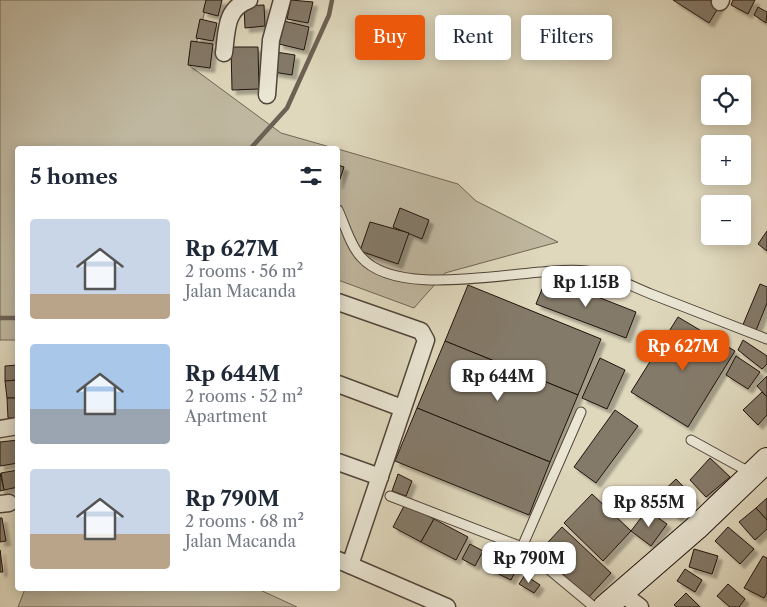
<!DOCTYPE html>
<html lang="en">
<head>
<meta charset="utf-8">
<style>
  body { margin:0; font-family:"Libre Caslon Text",serif; background:#f6f6f7; color:#1f2937; height:100vh; display:flex; flex-direction:column; font-size:19px; white-space:nowrap }
  * { box-sizing:border-box; margin:0 }
  p { font-size:16px; color:#747a83 }
  .icon { flex:none; width:28px; height:28px; fill:none; stroke:currentColor; stroke-width:2; stroke-linecap:round; stroke-linejoin:round }
  .map { position:relative; flex:1; overflow:hidden }
  .sheet { position:absolute; left:15px; top:146px; width:325px; height:445px; display:flex; flex-direction:column; background:#fff; border-radius:5px; box-shadow:0 2px 12px #0003 }
  .sheet>* { flex:none }
  .banner { position:absolute; left:355px; top:15px; width:336px; height:45px; display:flex; gap:10px }
  .tools { position:absolute; left:701px; top:75px; display:grid; gap:10px }
  .tools a { display:grid; place-items:center; width:50px; height:50px; border-radius:5px; background:#fff; box-shadow:0 2px 12px #0003; font-size:25px }
  .price { position:absolute; translate:-50% -42px; padding:0 11px; border-radius:10px; background:#fff; color:#222; font-size:16px; line-height:32px; filter:drop-shadow(0 1px 2px #0008) }
  .price::after { content:''; position:absolute; left:50%; top:30px; width:15px; height:11px; margin-left:-8px; background:inherit; clip-path:polygon(0 0,100% 0,50% 100%) }
  .price.on { background:#ea580c; color:#fff }
  ul { padding:0; list-style:none }
  li { display:flex; align-items:center; gap:15px; height:125px; padding:0 15px }
  li span { display:grid; place-items:center; flex:none; width:140px; height:100px; border-radius:5px; color:#555 }
  li>.icon { margin-inline-start:auto }
  span .icon { width:60px; height:60px; fill:#fffc; stroke-width:1 }
  li b { font-size:21px }
  h2 { display:flex; justify-content:space-between; align-items:center; height:60px; padding:0 15px; font-size:21px }
  .chip { padding:0 18px; border-radius:5px; background:#fff; box-shadow:0 2px 12px #0003; font-size:18px; line-height:45px }
  .chip.on { background:#ea580c; color:#fff }
  .map>svg:first-child { display:block }
</style>
</head>
<body>
<div class="map">
<svg width="767" height="607" viewBox="0 0 767 607">
  <defs>
    <filter id="shadow"><feDropShadow dx="4.5" dy="4.5" stdDeviation="1" flood-color="#0004"/></filter>
  </defs>
  <rect width="100%" height="100%" fill="#dfd8bd"/>
  <filter id="stains"><feTurbulence type="fractalNoise" baseFrequency=".004" numOctaves="4"/><feColorMatrix values="0 0 0 0 .2 0 0 0 0 .09 0 0 0 0 .02 0 0 0 .5 -.17"/></filter>
  <radialGradient id="worn" r=".72"><stop offset=".6" stop-color="#630" stop-opacity="0"/><stop offset="1" stop-color="#630" stop-opacity=".3"/></radialGradient>
  <!-- green -->
  <g fill="#bfb79f" stroke="#706656">
    <path d="M0 0H208L190 66 281 133 337 149H18L17 340H0Z"/>
    <path d="M338 149 458 184 476 201 558 242 445 273 414 308 338 280Z"/>
    <path d="M25 589H258L297 607H18Z"/>
  </g>
  <g fill="none" stroke-linecap="round" stroke-linejoin="round">
    <!-- stream -->
    <g stroke="#6d6154" stroke-width="4.5">
      <path d="M250 149 287 108 329 15 332 0"/>
      <path d="M0 318H18"/>
    </g>
  </g>
  <!-- building -->
  <g fill="#847a69" stroke="#22140e" filter="url(#shadow)">
    <path d="M206 0H222L218 16 203 12Z"/>
    <path d="M291 0 313 2 308 23 287 19Z"/>
    <path d="M673 0H713L720 5 709 23Z"/>
    <path d="M733 0H755L748 14 731 5Z"/>
    <path d="M264 5 265 26 245 28 244 6Z"/>
    <path d="M758 7 767 12 766 23 754 15Z"/>
    <path d="M200 19 217 23 213 41 196 38Z"/>
    <path d="M284 21 309 27 304 50 279 44Z"/>
    <path d="M191 41 213 44 210 68 188 65Z"/>
    <path d="M231 47H258L259 89 232 90Z"/>
    <path d="M276 52 295 55 292 75 273 72Z"/>
    <path d="M338 165 344 167 338 185Z"/>
    <path d="M400 208 429 220 422 239 393 227Z"/>
    <path d="M370 222 409 233 398 264 360 251Z"/>
    <path d="M767 231V251L758 244Z"/>
    <path d="M547 277 636 312 626 338 536 304Z"/>
    <path d="M760 284 767 287V303L755 333 742 327Z"/>
    <path d="M468 285 601 339 578 395 445 341Z"/>
    <path d="M678 317 735 351 688 427 631 392Z"/>
    <path d="M743 340 767 356V364L762 369 738 350Z"/>
    <path d="M445 341 578 395 550 462 417 408Z"/>
    <path d="M736 356 760 372 748 389 726 375Z"/>
    <path d="M600 358 625 370 607 409 582 398Z"/>
    <path d="M18 365V380L5 381V366Z"/>
    <path d="M767 376V397L757 386Z"/>
    <path d="M18 380V398H7L5 381Z"/>
    <path d="M762 392 767 397V415L758 425 743 410Z"/>
    <path d="M7 398H18V418H8Z"/>
    <path d="M417 408 550 462 529 515 395 461Z"/>
    <path d="M615 410 638 426 596 483 574 467Z"/>
    <path d="M18 440V463L0 466V442Z"/>
    <path d="M710 458 730 477 706 497 690 480Z"/>
    <path d="M18 470V487L4 490 1 473Z"/>
    <path d="M0 473 4 490 0 491Z"/>
    <path d="M398 474 412 481 406 496 392 491Z"/>
    <path d="M676 479 695 499 677 517 657 497Z"/>
    <path d="M592 494 631 531 603 561 564 523Z"/>
    <path d="M767 498V520L756 508Z"/>
    <path d="M405 504 434 519 421 542 393 527Z"/>
    <path d="M756 508 767 520V529L755 540 739 522Z"/>
    <path d="M647 510 667 524 651 546 631 531Z"/>
    <path d="M0 518H2L6 541 0 542Z"/>
    <path d="M434 519 468 537 456 560 421 542Z"/>
    <path d="M562 527 611 573 588 598 539 552Z"/>
    <path d="M728 527 754 549 740 564 715 541Z"/>
    <path d="M470 544 483 551 475 566 462 559Z"/>
    <path d="M694 549 718 556 712 574 689 567Z"/>
    <path d="M0 550 3 572H0Z"/>
    <path d="M492 552 519 564 511 580 484 567Z"/>
    <path d="M763 556 767 558V593L764 598 744 588Z"/>
    <path d="M685 569 702 580 695 592 677 581Z"/>
    <path d="M525 575 540 585 534 593 519 584Z"/>
    <path d="M728 584 745 599 739 607H730L717 596Z"/>
    <path d="M686 593 700 607H677L674 605Z"/>
  </g>
  <g fill="none" stroke-linecap="round" stroke-linejoin="round">
    <defs>
      <g id="lane">
        <path d="M338 210C345 225 350 245 361 257 401 303 530 265 586 271 607 273 631 286 651 294 689 309 728 324 767 339"/>
        <path d="M691 440 751 473"/>
        <path d="M390 496 522 547 594 607"/>
        <path d="M522 547 581 412"/>
      </g>
      <g id="street">
        <path d="M720 2 721 0"/>
        <path d="M224 53C227 30 225 9 249 0"/>
        <path d="M267 95 271 40 282 0"/>
        <path d="M338 302 421 331 426 340 350 565"/>
        <path d="M338 384 402 408"/>
        <path d="M0 429 18 426"/>
        <path d="M338 462 380 477"/>
        <path d="M0 504 9 503"/>
        <path d="M338 560 447 607"/>
        <path d="M620 592 640 607"/>
      </g>
      <path id="secondary" d="M605 607 696 528 767 460"/>
    </defs>
    <!-- lane casing -->
    <use href="#lane" stroke="#51453a" stroke-width="11"/>
    <!-- street casing -->
    <use href="#street" stroke="#51453a" stroke-width="19"/>
    <!-- secondary casing -->
    <use href="#secondary" stroke="#22140e" stroke-width="26"/>
    <!-- lane -->
    <use href="#lane" stroke="#eae6d4" stroke-width="9"/>
    <!-- street -->
    <use href="#street" stroke="#eae6d4" stroke-width="16"/>
    <!-- secondary -->
    <use href="#secondary" stroke="#eae6d4" stroke-width="24"/>
  </g>
  <rect width="100%" height="100%" filter="url(#stains)"/>
  <rect width="100%" height="100%" fill="url(#worn)"/>
</svg>
<div class="tools">
<a><svg class="icon" aria-label="locate" viewBox="0 0 24 24"><circle cx="12" cy="12" r="6"/><path d="M12 2v4M12 18v4M2 12h4M18 12h4"/></svg></a>
<a>+</a>
<a>−</a>
</div>
<b class="price" style="left:586px;top:308px">Rp 1.15B</b>
<b class="price on" style="left:683px;top:372px">Rp 627M</b>
<b class="price" style="left:498px;top:402px">Rp 644M</b>
<b class="price" style="left:649px;top:528px">Rp 855M</b>
<b class="price" style="left:529px;top:584px">Rp 790M</b>
<div class="banner">
<a class="chip on">Buy</a>
<a class="chip">Rent</a>
<a class="chip">Filters</a>
</div>
<section class="sheet">
<h2>5 homes<svg class="icon" aria-label="filters" viewBox="0 0 24 24"><path d="M4 7h16M4 17h16"/><circle cx="9" cy="7" r="2"/><circle cx="15" cy="17" r="2"/></svg></h2>
<ul>
<li><span style="background:linear-gradient(#c9d6e8 75%,#b9a48a 0)"><svg class="icon" aria-label="home" viewBox="0 0 24 24"><path d="M3 11l9-7 9 7M6 9v11h12V9"/></svg></span><div><b>Rp 627M</b><p>2 rooms · 56 m²</p><p>Jalan Macanda</p></div></li>
<li><span style="background:linear-gradient(#a9c7e8 65%,#9aa5b1 0)"><svg class="icon" aria-label="home" viewBox="0 0 24 24"><path d="M3 11l9-7 9 7M6 9v11h12V9"/></svg></span><div><b>Rp 644M</b><p>2 rooms · 52 m²</p><p>Apartment</p></div></li>
<li><span style="background:linear-gradient(#c9d6e8 65%,#b9a48a 0)"><svg class="icon" aria-label="home" viewBox="0 0 24 24"><path d="M3 11l9-7 9 7M6 9v11h12V9"/></svg></span><div><b>Rp 790M</b><p>2 rooms · 68 m²</p><p>Jalan Macanda</p></div></li>
</ul>
</section>
</div>
</body>
</html>
